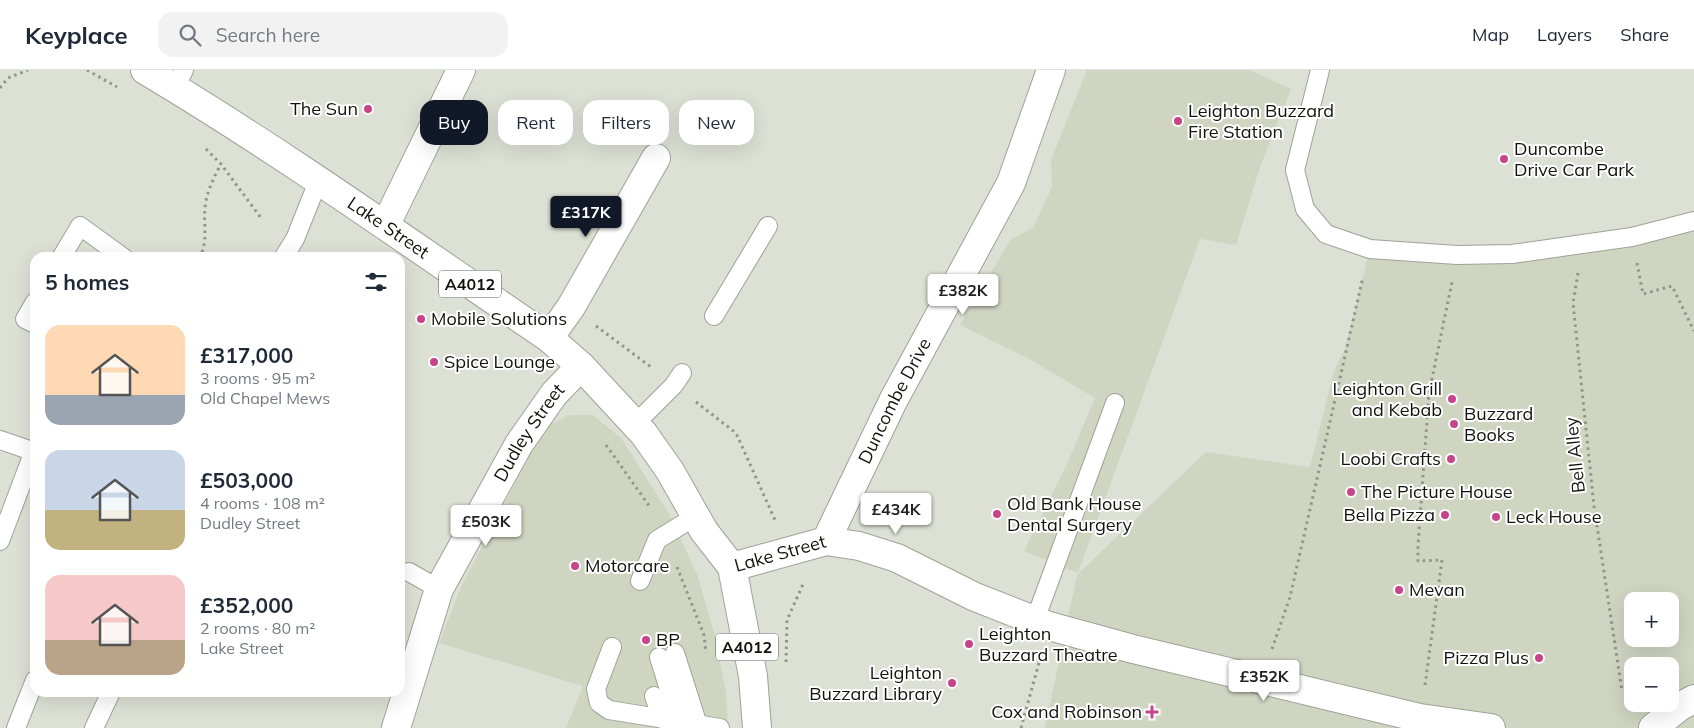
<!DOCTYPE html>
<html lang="en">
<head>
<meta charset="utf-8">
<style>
  body { margin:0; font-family:Mulish,sans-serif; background:#f2f2f3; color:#1f2937; height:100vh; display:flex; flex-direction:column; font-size:19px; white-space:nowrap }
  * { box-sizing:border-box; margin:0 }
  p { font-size:16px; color:#747a83 }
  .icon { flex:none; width:28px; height:28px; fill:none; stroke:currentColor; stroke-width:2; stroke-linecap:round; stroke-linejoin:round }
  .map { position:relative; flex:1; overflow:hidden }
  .side { position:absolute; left:30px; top:182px; width:375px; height:445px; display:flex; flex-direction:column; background:#fff; border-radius:15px; box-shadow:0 5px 20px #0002 }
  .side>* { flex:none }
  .top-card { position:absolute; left:420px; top:30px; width:475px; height:45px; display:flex; gap:10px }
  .buttons { position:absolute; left:1624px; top:522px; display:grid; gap:10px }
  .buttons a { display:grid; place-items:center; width:55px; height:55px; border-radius:10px; background:#fff; box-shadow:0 5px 20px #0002; font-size:25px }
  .price { position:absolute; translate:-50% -42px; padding:0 11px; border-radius:5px; background:#fff; color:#222; font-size:16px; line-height:32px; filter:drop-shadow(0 1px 2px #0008) }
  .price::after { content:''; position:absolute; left:50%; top:30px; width:15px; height:11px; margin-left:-8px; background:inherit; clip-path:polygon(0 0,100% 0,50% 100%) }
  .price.on { background:#111827; color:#fff }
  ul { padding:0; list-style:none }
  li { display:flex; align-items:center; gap:15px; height:125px; padding:0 15px }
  li span { display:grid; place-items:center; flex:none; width:140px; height:100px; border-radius:15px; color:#555 }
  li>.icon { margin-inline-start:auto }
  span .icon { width:60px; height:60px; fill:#fffc; stroke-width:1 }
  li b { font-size:21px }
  h2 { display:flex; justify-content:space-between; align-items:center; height:60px; padding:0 15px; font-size:21px }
  .chip { padding:0 18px; border-radius:15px; background:#fff; box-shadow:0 5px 20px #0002; font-size:18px; line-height:45px }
  .chip.on { background:#111827; color:#fff }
  header { display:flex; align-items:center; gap:30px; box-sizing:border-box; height:70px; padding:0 25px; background:#fff; border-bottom:1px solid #e0e1e3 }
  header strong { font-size:24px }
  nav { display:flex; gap:28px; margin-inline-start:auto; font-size:18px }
  .search { width:350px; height:45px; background:#f2f2f3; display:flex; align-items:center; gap:12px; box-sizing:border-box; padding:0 18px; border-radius:15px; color:#747a83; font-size:19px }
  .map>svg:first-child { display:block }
</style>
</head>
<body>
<header>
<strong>Keyplace</strong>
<div class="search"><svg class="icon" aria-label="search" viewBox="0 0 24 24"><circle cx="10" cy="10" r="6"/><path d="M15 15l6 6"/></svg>Search here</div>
<nav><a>Map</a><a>Layers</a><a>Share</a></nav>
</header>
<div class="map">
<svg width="1694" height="658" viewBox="0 0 1694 658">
  <rect width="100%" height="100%" fill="#dde0d4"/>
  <!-- built -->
  <g fill="#d0d5c2" fill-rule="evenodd">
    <path d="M1087 0H1250L1291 19 1260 97 1236 175 1200 169 1078 503 1024 481 1067 394 1095 328 1029 289 960 255 1011 169 1033 158 1052 117 1051 90Z"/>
    <path d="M1694 151V658H1045L1077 505 1206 382 1310 397 1334 301 1345 278 1370 179 1457 185ZM1632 531H1670V569H1632ZM1632 596H1670V634H1632Z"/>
    <path d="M569 345H593L621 368 668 442 697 504 715 566 726 622 728 658H566L583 616 439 573 460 519 544 358Z"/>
  </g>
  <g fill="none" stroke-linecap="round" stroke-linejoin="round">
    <defs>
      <g id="service">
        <path d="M1320 0 1295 100 1305 139 1326 164 1370 179 1457 185 1512 184 1632 167 1694 151"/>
        <path d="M175 18 184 0"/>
        <path d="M61 188 80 156 124 188"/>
        <path d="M283 188 295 169 319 109"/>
        <path d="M35 232 25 249 35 254"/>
        <path d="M714 246 768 156"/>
        <path d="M635 354 674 315 682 303"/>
        <path d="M0 370 35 382"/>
        <path d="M0 471 34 381"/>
        <path d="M409 502 439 519"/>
        <path d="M640 511 657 470 696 446"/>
        <path d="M1035 550 1115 333"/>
        <path d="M612 577 596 619 599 633 609 640 720 658"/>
        <path d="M675 583 698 655"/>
        <path d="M659 587 679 652"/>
        <path d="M654 626 662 649"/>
        <path d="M16 658 35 610"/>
        <path d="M94 658 111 622"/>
      </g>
      <g id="minor">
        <path d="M386 154 461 0"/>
        <path d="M549 268 571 237 656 88"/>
        <path id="s1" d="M826 471 893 331 1011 113 1051 0"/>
        <path id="s2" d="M396 658 439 519 519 374 554 324 581 296"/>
      </g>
      <g id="tertiary">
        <path id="s3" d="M732 497 826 471 859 476 897 488 975 527 1049 556 1133 579 1420 648 1491 658"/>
        <path d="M1653 658 1679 637 1694 629"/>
      </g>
      <g id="primary">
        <path id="s4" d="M145 0C284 83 415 177 549 268L581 296 644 364 670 401 704 461 732 497 753 606 757 658"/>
      </g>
    </defs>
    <!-- service casing -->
    <use href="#service" stroke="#9fa297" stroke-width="20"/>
    <!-- minor casing -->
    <use href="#minor" stroke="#9fa297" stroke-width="30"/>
    <!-- tertiary casing -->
    <use href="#tertiary" stroke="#9fa297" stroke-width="30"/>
    <!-- primary casing -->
    <use href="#primary" stroke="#9fa297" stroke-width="30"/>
    <!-- path -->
    <g stroke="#92948b" stroke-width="3" stroke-dasharray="2.5 4" stroke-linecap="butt">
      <path d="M87 0 117 17"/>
      <path d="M0 18 8 8 28 0"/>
      <path d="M206 79 221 94 261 148"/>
      <path d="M199 188C209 171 203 155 205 138 206 123 214 107 221 94"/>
      <path d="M1637 193 1643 224 1672 216 1694 261"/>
      <path d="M1578 203 1573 233 1594 436 1622 621"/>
      <path d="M596 256 651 297"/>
      <path d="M696 332 736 363 775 450"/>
      <path d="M606 375 650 437"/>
      <path d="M677 497 704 565 706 583"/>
      <path d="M1272 579 1290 527 1363 207"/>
      <path d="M786 592 787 550 804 512"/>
      <path d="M1425 615 1442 490 1418 491V475L1429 323 1452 212"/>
      <path d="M1021 658 1040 589"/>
    </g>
    <!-- service -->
    <use href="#service" stroke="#fff" stroke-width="18"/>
    <!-- minor -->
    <use href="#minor" stroke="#fff" stroke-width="28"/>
    <!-- tertiary -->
    <use href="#tertiary" stroke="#fff" stroke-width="28"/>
    <!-- primary -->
    <use href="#primary" stroke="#fff" stroke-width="28"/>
  </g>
  <!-- markers -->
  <g fill="#c84489" stroke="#fff" stroke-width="2">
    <circle cx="368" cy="39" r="5"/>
    <circle cx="1178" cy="51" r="5"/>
    <circle cx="1504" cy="89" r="5"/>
    <circle cx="421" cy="249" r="5"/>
    <circle cx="434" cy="292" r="5"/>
    <circle cx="1452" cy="329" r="5"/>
    <circle cx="1454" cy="354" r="5"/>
    <circle cx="1451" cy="389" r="5"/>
    <circle cx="1351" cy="422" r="5"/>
    <circle cx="997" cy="444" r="5"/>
    <circle cx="1445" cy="445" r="5"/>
    <circle cx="1496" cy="447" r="5"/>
    <circle cx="575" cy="496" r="5"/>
    <circle cx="1399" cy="520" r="5"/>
    <circle cx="646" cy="570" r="5"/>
    <circle cx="969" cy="574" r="5"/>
    <circle cx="1539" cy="588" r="5"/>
    <circle cx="952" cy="613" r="5"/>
    <path d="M1149.5 634.5h5v5h5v5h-5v5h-5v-5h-5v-5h5z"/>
  </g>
  <g text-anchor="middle" stroke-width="4" stroke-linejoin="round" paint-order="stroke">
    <!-- shield labels -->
    <g fill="#fff" stroke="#585956" stroke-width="1">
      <rect x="439" y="200.5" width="62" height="27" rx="4"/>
      <rect x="716" y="563.5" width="62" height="27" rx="4"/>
    </g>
    <g font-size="16" font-weight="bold" fill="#11120e">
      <text x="470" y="220">A4012</text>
      <text x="747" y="583">A4012</text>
    </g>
    <!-- poi labels -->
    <g font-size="18" fill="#11120e" stroke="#fff" text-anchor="start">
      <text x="358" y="45" text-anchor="end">The Sun</text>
      <text x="1188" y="47">Leighton Buzzard<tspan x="1188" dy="21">Fire Station</tspan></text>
      <text x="1514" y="85">Duncombe<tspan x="1514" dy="21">Drive Car Park</tspan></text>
      <text x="431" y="255">Mobile Solutions</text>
      <text x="444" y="298">Spice Lounge</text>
      <text x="1442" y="325" text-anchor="end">Leighton Grill<tspan x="1442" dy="21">and Kebab</tspan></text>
      <text x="1464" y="350">Buzzard<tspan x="1464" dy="21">Books</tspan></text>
      <text x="1441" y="395" text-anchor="end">Loobi Crafts</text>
      <text x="1361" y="428">The Picture House</text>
      <text x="1007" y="440">Old Bank House<tspan x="1007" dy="21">Dental Surgery</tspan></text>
      <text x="1435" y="451" text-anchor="end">Bella Pizza</text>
      <text x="1506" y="453">Leck House</text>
      <text x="585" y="502">Motorcare</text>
      <text x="1409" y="526">Mevan</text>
      <text x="979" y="570">Leighton<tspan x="979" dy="21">Buzzard Theatre</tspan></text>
      <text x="656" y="576">BP</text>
      <text x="1529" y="594" text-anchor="end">Pizza Plus</text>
      <text x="942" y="609" text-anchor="end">Leighton<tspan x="942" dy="21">Buzzard Library</tspan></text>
      <text x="1142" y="648" text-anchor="end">Cox and Robinson</text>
    </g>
    <!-- street labels -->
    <g font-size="18" fill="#11120e" stroke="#fff">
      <text dy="6" stroke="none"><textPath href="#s4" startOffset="290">Lake Street</textPath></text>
      <text dy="6" stroke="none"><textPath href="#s1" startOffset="156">Duncombe Drive</textPath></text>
      <text dy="6" stroke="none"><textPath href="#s2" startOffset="326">Dudley Street</textPath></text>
      <text transform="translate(1575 385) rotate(-96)" y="6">Bell Alley</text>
      <text dy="6" stroke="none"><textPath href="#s3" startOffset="50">Lake Street</textPath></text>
    </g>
  </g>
</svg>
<div class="buttons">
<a>+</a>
<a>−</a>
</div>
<b class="price on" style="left:586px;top:168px">£317K</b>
<b class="price" style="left:963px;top:246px">£382K</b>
<b class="price" style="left:896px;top:465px">£434K</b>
<b class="price" style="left:486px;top:477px">£503K</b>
<b class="price" style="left:1264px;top:632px">£352K</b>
<div class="top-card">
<a class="chip on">Buy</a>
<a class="chip">Rent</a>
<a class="chip">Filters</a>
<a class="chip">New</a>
</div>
<section class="side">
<h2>5 homes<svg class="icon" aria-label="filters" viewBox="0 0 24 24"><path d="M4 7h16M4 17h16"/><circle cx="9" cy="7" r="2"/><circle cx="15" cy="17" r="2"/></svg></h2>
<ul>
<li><span style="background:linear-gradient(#ffd9b3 70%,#9aa5b1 0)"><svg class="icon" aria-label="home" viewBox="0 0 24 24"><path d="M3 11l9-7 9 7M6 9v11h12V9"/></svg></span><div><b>£317,000</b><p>3 rooms · 95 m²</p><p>Old Chapel Mews</p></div></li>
<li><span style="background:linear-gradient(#c9d6e8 60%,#c2b280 0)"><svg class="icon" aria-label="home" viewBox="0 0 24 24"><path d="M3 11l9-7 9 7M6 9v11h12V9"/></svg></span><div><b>£503,000</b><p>4 rooms · 108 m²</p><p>Dudley Street</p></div></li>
<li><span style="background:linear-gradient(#f6c9c9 65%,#b9a48a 0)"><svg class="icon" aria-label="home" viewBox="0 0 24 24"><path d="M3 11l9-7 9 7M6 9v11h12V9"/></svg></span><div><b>£352,000</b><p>2 rooms · 80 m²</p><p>Lake Street</p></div></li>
</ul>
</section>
</div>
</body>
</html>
